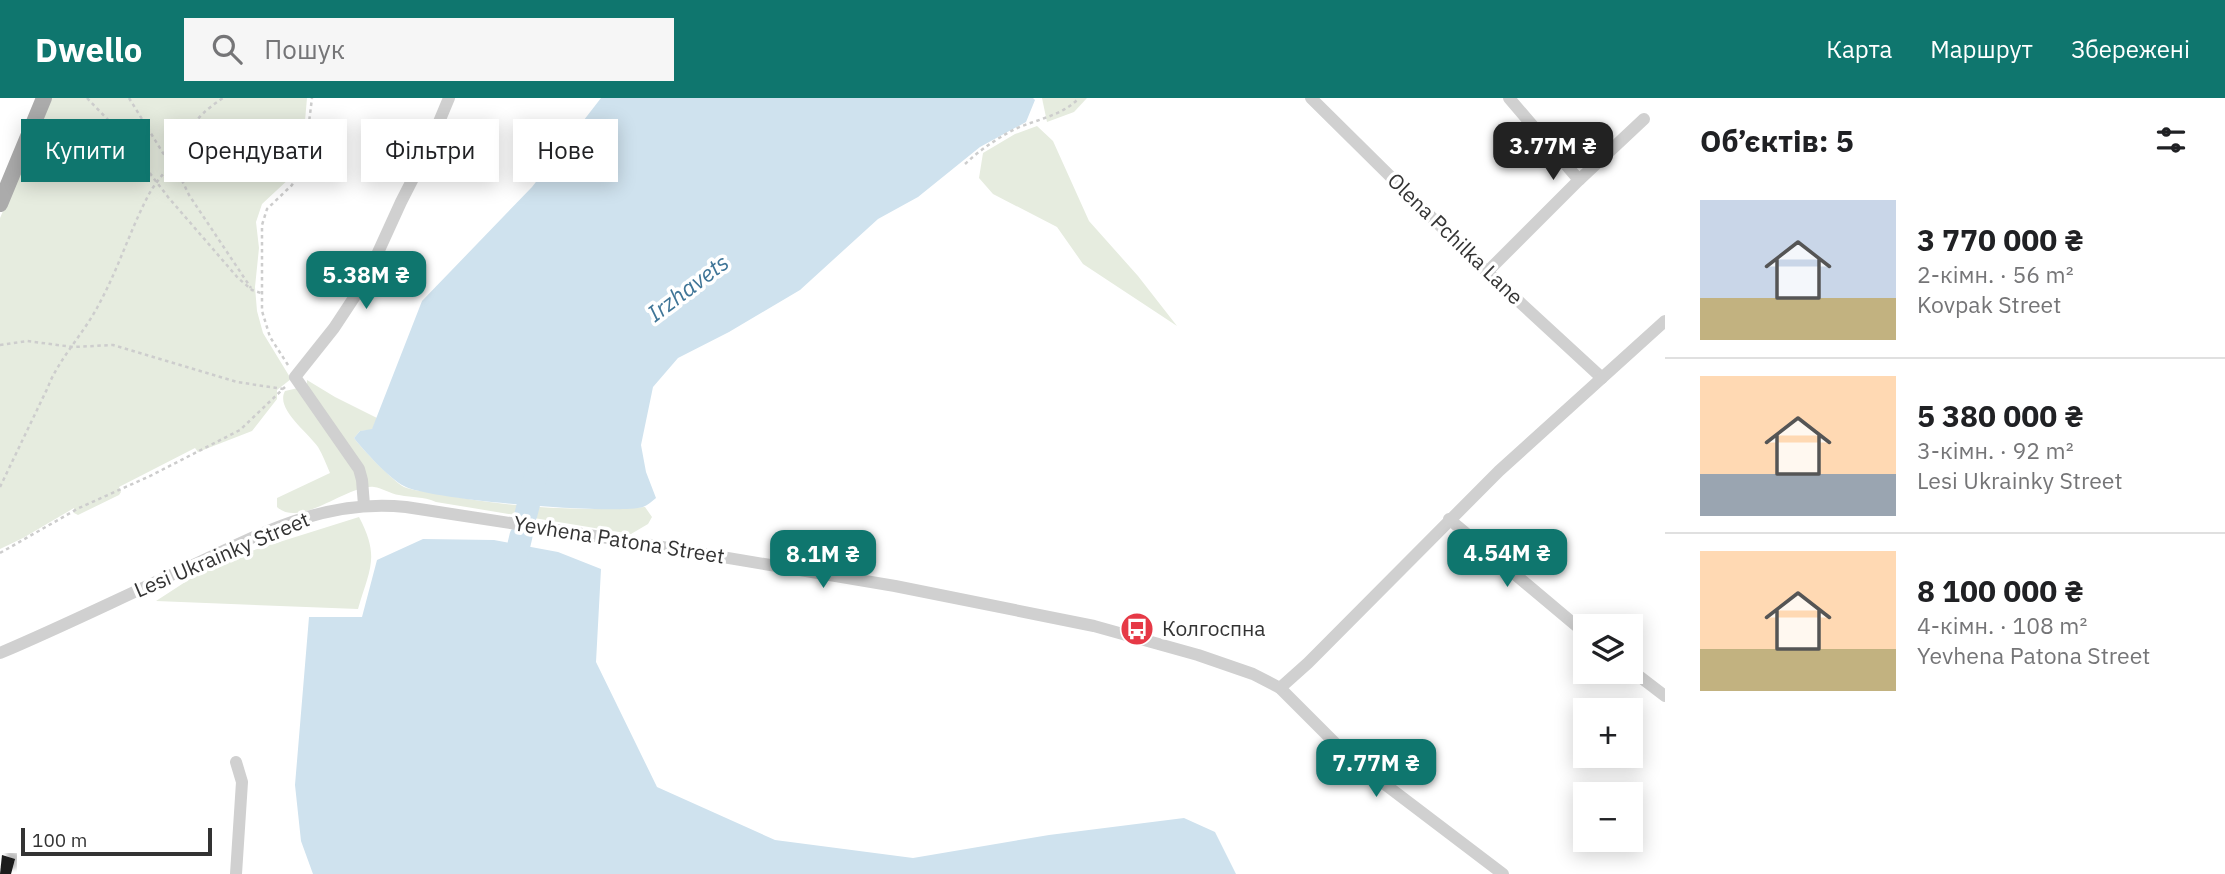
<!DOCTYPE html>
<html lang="uk">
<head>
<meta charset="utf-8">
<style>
  body { margin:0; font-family:"IBM Plex Sans",sans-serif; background:#f6f6f6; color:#202124; height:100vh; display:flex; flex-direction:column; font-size:26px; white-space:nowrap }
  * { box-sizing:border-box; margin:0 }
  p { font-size:23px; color:#757577 }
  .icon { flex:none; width:38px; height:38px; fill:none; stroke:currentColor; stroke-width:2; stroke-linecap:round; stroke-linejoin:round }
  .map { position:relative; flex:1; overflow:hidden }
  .drawer { display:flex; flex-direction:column; background:#fff; width:560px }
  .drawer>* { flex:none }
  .hud { position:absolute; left:21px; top:21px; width:665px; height:63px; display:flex; gap:14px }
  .buttons { position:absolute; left:1573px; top:516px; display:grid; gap:14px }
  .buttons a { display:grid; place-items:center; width:70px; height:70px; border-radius:0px; background:#fff; box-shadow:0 4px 18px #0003; font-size:35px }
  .scale { position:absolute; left:21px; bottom:18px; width:191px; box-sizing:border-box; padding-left:7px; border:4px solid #333; border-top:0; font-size:19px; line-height:24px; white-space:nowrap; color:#333; -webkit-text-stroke:5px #fff; paint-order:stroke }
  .price { position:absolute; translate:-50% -60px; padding:0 16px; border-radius:14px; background:#0f766e; color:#fff; font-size:23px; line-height:46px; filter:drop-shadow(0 2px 4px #0008) }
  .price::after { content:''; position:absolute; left:50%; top:42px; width:21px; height:16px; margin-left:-10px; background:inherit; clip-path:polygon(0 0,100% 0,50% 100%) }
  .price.on { background:#222; color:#fff }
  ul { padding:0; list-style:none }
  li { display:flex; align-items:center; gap:21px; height:175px; padding:0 35px }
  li+li { border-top:2px solid #e0e0e0 }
  li span { display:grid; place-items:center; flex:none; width:196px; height:140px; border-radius:0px; color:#555 }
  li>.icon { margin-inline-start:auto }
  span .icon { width:84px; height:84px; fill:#fffc; stroke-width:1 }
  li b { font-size:30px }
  h2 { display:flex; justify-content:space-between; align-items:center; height:84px; padding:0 35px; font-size:30px }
  .chip { padding:0 24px; border-radius:0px; background:#fff; box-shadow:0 4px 18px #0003; font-size:24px; line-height:63px }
  .chip.on { background:#0f766e; color:#fff }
  header { display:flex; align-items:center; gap:42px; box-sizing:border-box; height:98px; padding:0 35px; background:#0f766e; color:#fff }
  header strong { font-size:33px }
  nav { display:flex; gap:38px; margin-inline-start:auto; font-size:24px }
  .search { width:490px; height:63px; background:#f6f6f6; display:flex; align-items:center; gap:18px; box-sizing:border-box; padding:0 24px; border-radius:0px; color:#757577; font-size:26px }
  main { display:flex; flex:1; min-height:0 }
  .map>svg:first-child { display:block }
</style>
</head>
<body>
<header>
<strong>Dwello</strong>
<div class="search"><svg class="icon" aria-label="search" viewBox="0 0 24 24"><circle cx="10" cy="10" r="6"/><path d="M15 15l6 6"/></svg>Пошук</div>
<nav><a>Карта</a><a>Маршрут</a><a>Збережені</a></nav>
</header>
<main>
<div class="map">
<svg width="1665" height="776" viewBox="0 0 1665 776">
  <defs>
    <filter id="shadow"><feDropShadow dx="5" dy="-5" stdDeviation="2" flood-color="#0004"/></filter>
  </defs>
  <rect width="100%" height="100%" fill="#fff"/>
  <!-- green -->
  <g fill="#e6ecdf">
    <path d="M52 0H307L302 57 291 79 262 106 256 124 259 150 255 189 257 213 263 235 291 281 277 292V301L252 333 198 354 195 350 119 389 121 394 119 397 78 417 74 415V410L23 440 0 451V120Z"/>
    <path d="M1042 0H1087L1074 14 1047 24Z"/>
    <path d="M1037 28 1053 43 1089 123 1138 178 1177 228 1083 166 1057 129 993 96 979 80 983 55 1015 36Z"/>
    <path d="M307 282 335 299 377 320 372 332 360 333 354 340C363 352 392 382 404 389 413 393 427 393 436 395 503 409 577 414 645 409L652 419 648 426 631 436 436 404C422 398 414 400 399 397 391 396 382 390 374 389 348 386 301 431 277 409V400L330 375C326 366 323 357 318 349 308 334 275 311 285 293L307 288Z"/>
    <path d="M359 419C380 459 370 470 358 511L156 503 216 464Z"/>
  </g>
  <!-- water -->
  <g fill="#cfe2ee">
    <path d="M601 0H1033L1035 2 1026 24 980 49 918 99 878 121 800 192 729 234 678 260 653 289 641 347 646 374 656 400C652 403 648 407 643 409 615 417 428 402 404 388 390 381 363 352 354 340L360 333 372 331 422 203 532 89Z"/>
    <path d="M423 441 494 442 558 454 601 471 596 564 657 689 775 742 913 760 1049 737 1184 720 1215 734 1236 776H313L301 743 295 687 309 519H362L377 462Z"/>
  </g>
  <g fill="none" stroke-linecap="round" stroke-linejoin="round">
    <!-- river -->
    <g stroke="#cfe2ee" stroke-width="23">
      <path d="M526 416 536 377"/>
      <path d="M512 476 521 438"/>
    </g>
  </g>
  <!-- building -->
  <path fill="#1a1a1a" filter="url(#shadow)" d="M2 757 15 761 11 776H0Z"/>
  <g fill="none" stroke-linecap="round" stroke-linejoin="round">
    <!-- path -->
    <g stroke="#cdcdcd" stroke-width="2.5" stroke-dasharray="3.5 3.5" stroke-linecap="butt">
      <path d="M87 0 113 27 168 99 238 180 252 192 261 195"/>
      <path d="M129 0 163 55 178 74 189 97 251 190"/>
      <path d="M965 66C980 52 996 41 1015 31 1037 21 1062 18 1079 0"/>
      <path d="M0 247 27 243 73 249 113 247 237 284 283 291"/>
      <path d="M288 267 270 239 262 213V127L267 111 292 87 300 72 306 49 312 0"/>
      <path d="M0 389 48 289C58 262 84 235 98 208 118 172 130 132 149 96 155 85 164 76 171 65 191 34 188 23 223 0"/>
      <path d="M0 455 79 410 150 378 240 332 285 289"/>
    </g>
    <!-- minor -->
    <g stroke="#d0d0d0" stroke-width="12">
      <path d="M1311 0 1487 174 1602 280"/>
      <path d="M1509 0 1579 82"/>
      <path d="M1487 174 1579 82 1644 21"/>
      <path d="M364 407 362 382 359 371 295 279 334 230 365 183 401 104 426 55 449 0"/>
      <path d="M1449 421 1586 536"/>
      <path d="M0 555C64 528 126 497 189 469 260 436 326 400 406 409L621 442 895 488 1094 528 1198 557 1253 576 1280 590 1349 659 1503 776"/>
      <path d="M1631 572 1665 598"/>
      <path d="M1280 590 1308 565 1499 373 1665 223"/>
      <path d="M236 664 242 684 236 776"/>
    </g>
    <!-- major -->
    <path stroke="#ababab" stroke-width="16" d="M0 106 44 0"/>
  </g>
  <!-- icons -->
  <defs>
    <symbol id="bus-disc" viewBox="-11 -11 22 22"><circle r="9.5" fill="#e63946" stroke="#fff"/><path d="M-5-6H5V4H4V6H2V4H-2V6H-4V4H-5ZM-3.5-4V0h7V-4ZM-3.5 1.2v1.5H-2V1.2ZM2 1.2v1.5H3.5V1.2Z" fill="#fff"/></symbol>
  </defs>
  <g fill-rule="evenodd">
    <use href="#bus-disc" x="1118" y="512" width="38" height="38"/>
  </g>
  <g text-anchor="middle" stroke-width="7" stroke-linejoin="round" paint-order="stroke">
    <!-- street labels -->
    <g font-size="21" fill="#333" stroke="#fff">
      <text transform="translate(1455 141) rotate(44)" y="7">Olena Pchilka Lane</text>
      <text transform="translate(619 442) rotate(9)" y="7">Yevhena Patona Street</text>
      <text transform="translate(222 457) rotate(-23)" y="7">Lesi Ukrainky Street</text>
    </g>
    <!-- poi labels -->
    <g font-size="21" fill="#333" stroke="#fff" text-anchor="start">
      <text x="1162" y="538">Колгоспна</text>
    </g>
    <!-- water labels -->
    <g font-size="23" font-style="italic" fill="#3f7597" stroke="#fff">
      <text transform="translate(688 190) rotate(-37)" y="8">Irzhavets</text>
    </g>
  </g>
</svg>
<div class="buttons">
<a><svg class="icon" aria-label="layers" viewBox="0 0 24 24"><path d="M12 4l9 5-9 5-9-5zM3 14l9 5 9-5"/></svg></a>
<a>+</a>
<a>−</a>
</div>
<div class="scale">100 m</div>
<b class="price on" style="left:1553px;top:84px">3.77M ₴</b>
<b class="price" style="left:366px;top:213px">5.38M ₴</b>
<b class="price" style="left:1507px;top:491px">4.54M ₴</b>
<b class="price" style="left:823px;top:492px">8.1M ₴</b>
<b class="price" style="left:1376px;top:701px">7.77M ₴</b>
<div class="hud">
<a class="chip on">Купити</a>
<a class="chip">Орендувати</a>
<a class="chip">Фільтри</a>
<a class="chip">Нове</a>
</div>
</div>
<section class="drawer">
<h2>Об’єктів: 5<svg class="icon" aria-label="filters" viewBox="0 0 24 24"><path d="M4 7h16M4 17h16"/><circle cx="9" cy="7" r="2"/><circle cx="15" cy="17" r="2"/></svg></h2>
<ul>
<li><span style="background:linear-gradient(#c9d6e8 70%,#c2b280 0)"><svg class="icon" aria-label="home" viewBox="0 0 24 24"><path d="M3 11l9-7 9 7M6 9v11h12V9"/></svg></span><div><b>3 770 000 ₴</b><p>2-кімн. · 56 m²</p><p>Kovpak Street</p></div></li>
<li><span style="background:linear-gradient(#ffd9b3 70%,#9aa5b1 0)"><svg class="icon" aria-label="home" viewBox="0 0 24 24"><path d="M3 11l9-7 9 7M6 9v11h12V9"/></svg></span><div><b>5 380 000 ₴</b><p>3-кімн. · 92 m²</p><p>Lesi Ukrainky Street</p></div></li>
<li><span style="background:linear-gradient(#ffd9b3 70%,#c2b280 0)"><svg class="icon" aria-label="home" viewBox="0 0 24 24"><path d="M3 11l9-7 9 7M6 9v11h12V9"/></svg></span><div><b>8 100 000 ₴</b><p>4-кімн. · 108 m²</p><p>Yevhena Patona Street</p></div></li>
</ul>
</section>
</main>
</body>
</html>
